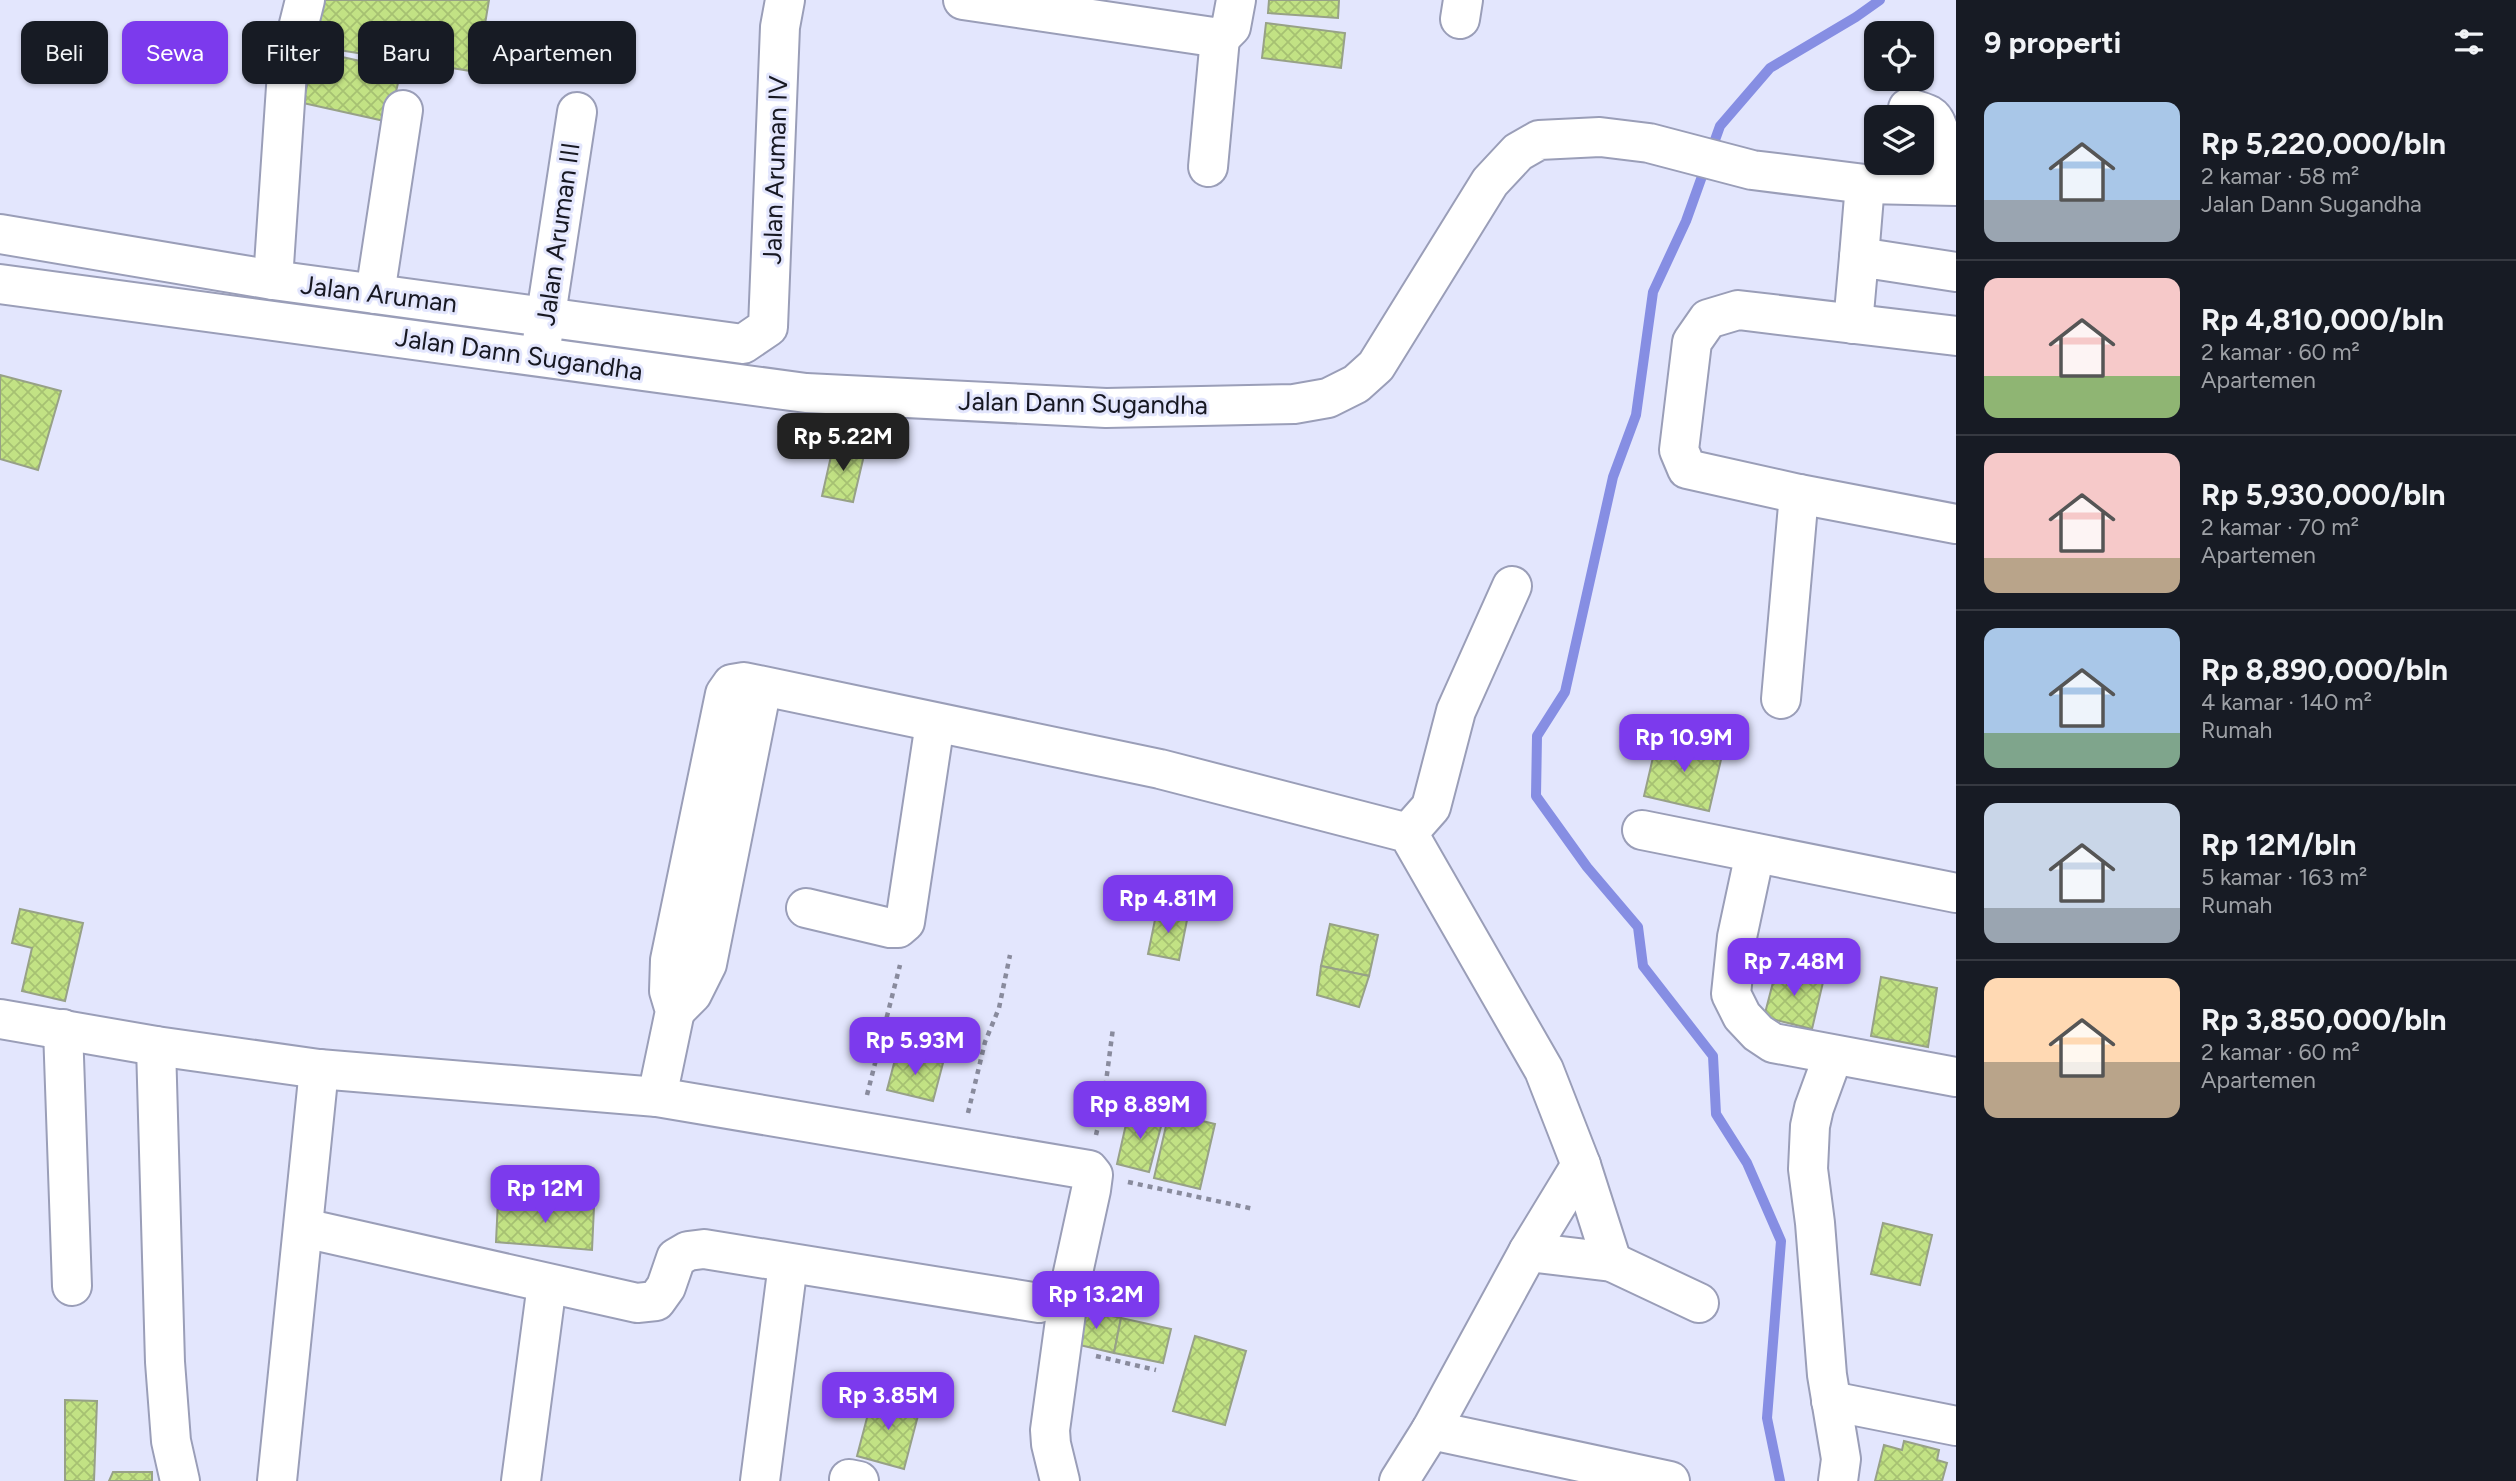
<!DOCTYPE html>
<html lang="id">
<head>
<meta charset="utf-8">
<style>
  body { margin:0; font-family:Figtree,sans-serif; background:#20242c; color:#f1f3f6; height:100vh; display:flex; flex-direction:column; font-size:26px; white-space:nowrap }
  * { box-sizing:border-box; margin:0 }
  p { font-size:23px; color:#9ea1a6 }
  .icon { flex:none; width:38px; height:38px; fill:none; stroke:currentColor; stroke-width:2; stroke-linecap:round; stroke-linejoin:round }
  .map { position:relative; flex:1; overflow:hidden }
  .sheet { display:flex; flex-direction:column; background:#171b24; width:560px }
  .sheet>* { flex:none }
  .guide { position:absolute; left:21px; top:21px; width:665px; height:63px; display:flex; gap:14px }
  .buttons { position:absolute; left:1864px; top:21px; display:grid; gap:14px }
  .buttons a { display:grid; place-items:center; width:70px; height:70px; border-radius:14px; background:#171b24; box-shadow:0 2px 5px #0004; font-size:35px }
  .price { position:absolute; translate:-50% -60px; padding:0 16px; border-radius:14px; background:#7c3aed; color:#fff; font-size:23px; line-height:46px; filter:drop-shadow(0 2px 4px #0008) }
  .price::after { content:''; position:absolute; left:50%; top:42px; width:21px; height:16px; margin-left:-10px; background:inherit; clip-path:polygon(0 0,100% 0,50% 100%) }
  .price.active { background:#222; color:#fff }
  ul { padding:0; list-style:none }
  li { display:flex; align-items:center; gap:21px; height:175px; padding:0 28px }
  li+li { border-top:2px solid #363941 }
  li span { display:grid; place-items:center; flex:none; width:196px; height:140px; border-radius:14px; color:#555 }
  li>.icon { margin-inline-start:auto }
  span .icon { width:84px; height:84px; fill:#fffc; stroke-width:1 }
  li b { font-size:30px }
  h2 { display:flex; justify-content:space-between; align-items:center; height:84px; padding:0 28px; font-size:30px }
  .pill { padding:0 24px; border-radius:14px; background:#171b24; box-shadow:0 2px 5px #0004; font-size:24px; line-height:63px }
  .pill.active { background:#7c3aed; color:#fff }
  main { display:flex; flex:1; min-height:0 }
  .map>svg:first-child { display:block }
</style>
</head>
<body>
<main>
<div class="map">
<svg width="1956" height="1481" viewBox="0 0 1956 1481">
  <defs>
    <pattern id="building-cross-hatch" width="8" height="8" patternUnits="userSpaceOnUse" patternTransform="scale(1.75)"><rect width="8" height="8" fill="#c2e284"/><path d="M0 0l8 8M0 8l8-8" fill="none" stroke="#a6c172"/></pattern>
  </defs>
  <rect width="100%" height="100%" fill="#e3e6fd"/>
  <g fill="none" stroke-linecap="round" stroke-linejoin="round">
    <!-- stream -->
    <path stroke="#868ee3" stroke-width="10" d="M1780 1481 1767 1418 1781 1241 1747 1163 1716 1114 1713 1056 1643 966 1638 927 1587 867 1536 796 1537 736 1565 692 1613 477 1636 415 1653 292 1686 221 1720 126 1770 68 1856 17 1880 0"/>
  </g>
  <!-- building -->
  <g fill="url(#building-cross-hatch)" stroke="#97a187" stroke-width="2">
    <path d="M315 0H489L477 72 307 45Z"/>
    <path d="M1269 0H1339L1338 18 1268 13Z"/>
    <path d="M1266 23 1345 33 1341 68 1262 58Z"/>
    <path d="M315 51 401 70 389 122 303 103Z"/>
    <path d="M0 375 61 391 38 470 0 459Z"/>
    <path d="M834 443 865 451 853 502 822 496Z"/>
    <path d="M1658 736 1723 751 1709 811 1644 796Z"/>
    <path d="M20 909 83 923 65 1001 22 991 32 948 12 943Z"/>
    <path d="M1157 910 1188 915 1179 960 1148 954Z"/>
    <path d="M1330 924 1378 935 1369 976 1321 966Z"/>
    <path d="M1321 966 1369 976 1359 1007 1317 995Z"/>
    <path d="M1777 967 1824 978 1812 1029 1764 1017Z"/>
    <path d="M1881 977 1937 988 1928 1047 1871 1036Z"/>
    <path d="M897 1052 943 1063 933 1101 887 1090Z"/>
    <path d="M1129 1111 1163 1119 1149 1172 1117 1164Z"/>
    <path d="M1169 1113 1215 1124 1200 1189 1154 1178Z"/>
    <path d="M498 1200 594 1207 592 1250 496 1242Z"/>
    <path d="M1883 1223 1932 1235 1920 1285 1871 1274Z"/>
    <path d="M1079 1309 1121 1318 1114 1353 1071 1343Z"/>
    <path d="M1121 1318 1171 1329 1163 1363 1114 1353Z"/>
    <path d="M1195 1336 1246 1351 1225 1425 1173 1411Z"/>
    <path d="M873 1395 920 1408 904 1469 857 1456Z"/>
    <path d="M65 1400 97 1401 94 1481H65Z"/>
    <path d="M1904 1441 1939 1450 1937 1460 1947 1463 1942 1481H1875L1884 1445 1902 1450Z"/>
    <path d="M113 1472H152V1481H109Z"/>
  </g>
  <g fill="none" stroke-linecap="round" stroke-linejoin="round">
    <defs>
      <g id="minor">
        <path d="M963 0 1220 38 1231 27 1236 0"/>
        <path d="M1460 19 1463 0"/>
        <path d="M1908 108C1915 110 1923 112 1929 115 1946 125 1940 168 1940 185"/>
        <path d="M1208 167 1220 38"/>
        <path d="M0 234 273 280 743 344 768 327 780 27 785 0"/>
        <path d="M1859 257 1865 184"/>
        <path d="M273 280 287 72 305 0"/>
        <path d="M0 284 806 393 1106 408 1294 404 1328 398 1356 384 1376 366 1490 182 1518 152 1539 140 1600 137 1649 143 1752 170 1865 184 1956 186"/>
        <path d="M375 294 403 110"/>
        <path d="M1853 324 1859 257 1956 272"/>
        <path d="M1956 336 1738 310 1708 319 1692 342 1679 450 1687 469 1799 494 1956 524"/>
        <path d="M542 341 577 112"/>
        <path d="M1781 699 1799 494"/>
        <path d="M1642 830 1956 893"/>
        <path d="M1408 833 1431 807 1456 711 1512 586"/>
        <path d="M1755 853 1737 937 1731 994 1742 1016 1758 1033 1773 1043 1956 1077"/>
        <path d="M806 908 890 928H898L905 922 935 723"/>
        <path d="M675 1011 692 994 707 964 762 687"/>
        <path d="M0 1019 156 1046 319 1069 657 1097 1089 1170 1093 1175 1091 1190 1069 1291 1050 1430 1051 1444 1060 1481"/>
        <path d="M63 1029 72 1286"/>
        <path d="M156 1046 165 1362 171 1441 180 1481"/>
        <path d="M1833 1056 1814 1108 1810 1126 1808 1169 1815 1223 1827 1375 1841 1459 1838 1481"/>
        <path d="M657 1097 675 1011 669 991 670 960 725 694 732 684 744 682 1160 769 1408 833 1544 1070 1581 1165 1612 1262"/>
        <path d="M304 1228 637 1303 656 1301 666 1287 676 1258 688 1251 704 1249 1039 1303"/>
        <path d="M1528 1252 1612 1262 1699 1303"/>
        <path d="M1831 1401 1956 1426"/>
        <path d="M1431 1430 1670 1481"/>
        <path d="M849 1479 859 1481"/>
        <path d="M277 1481 319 1069"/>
        <path d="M521 1481 547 1284"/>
        <path d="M760 1481 788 1264"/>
        <path d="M1399 1481 1431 1430 1528 1252 1581 1165"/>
      </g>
    </defs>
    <!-- minor casing -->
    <use href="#minor" stroke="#9a9eb8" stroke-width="42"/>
    <!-- path -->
    <g stroke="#898b9d" stroke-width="4.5" stroke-dasharray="5 5" stroke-linecap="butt">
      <path d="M867 1095 900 965"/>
      <path d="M968 1113 985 1042 999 1008 1010 955"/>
      <path d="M1096 1135 1103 1105 1113 1028"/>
      <path d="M1128 1182 1254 1209"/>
      <path d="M1096 1356 1156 1370"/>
    </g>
    <!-- minor -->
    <use href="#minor" stroke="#fff" stroke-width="38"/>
  </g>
  <g text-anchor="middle" stroke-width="6" stroke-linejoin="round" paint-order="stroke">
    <!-- street labels -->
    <g font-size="26" fill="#171822" stroke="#e3e6fd">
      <text transform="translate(775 170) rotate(-88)" y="9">Jalan Aruman IV</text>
      <text transform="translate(558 234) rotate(-82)" y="9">Jalan Aruman III</text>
      <text transform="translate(379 294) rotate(7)" y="9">Jalan Aruman</text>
      <text transform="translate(519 354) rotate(8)" y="9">Jalan Dann Sugandha</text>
      <text transform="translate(1083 403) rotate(1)" y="9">Jalan Dann Sugandha</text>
    </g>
  </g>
</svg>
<div class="buttons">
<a><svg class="icon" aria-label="locate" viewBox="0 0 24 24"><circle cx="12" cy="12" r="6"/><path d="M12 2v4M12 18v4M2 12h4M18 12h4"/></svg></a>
<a><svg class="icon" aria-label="layers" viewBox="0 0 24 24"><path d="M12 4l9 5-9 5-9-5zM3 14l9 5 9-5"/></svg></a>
</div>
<b class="price active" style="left:843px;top:473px">Rp 5.22M</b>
<b class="price" style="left:1684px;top:774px">Rp 10.9M</b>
<b class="price" style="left:1168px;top:935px">Rp 4.81M</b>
<b class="price" style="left:1794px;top:998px">Rp 7.48M</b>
<b class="price" style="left:915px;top:1077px">Rp 5.93M</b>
<b class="price" style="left:1140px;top:1141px">Rp 8.89M</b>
<b class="price" style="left:545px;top:1225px">Rp 12M</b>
<b class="price" style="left:1096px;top:1331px">Rp 13.2M</b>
<b class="price" style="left:888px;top:1432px">Rp 3.85M</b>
<div class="guide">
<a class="pill">Beli</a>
<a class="pill active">Sewa</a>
<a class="pill">Filter</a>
<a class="pill">Baru</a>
<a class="pill">Apartemen</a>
</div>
</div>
<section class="sheet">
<h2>9 properti<svg class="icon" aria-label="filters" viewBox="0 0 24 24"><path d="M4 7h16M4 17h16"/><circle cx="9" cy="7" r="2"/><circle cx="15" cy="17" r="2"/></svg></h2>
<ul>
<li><span style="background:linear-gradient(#a9c7e8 70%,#9aa5b1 0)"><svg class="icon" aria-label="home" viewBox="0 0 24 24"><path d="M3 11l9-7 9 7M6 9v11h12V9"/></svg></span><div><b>Rp 5,220,000/bln</b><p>2 kamar · 58 m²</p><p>Jalan Dann Sugandha</p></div></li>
<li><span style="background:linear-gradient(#f6c9c9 70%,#8fb573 0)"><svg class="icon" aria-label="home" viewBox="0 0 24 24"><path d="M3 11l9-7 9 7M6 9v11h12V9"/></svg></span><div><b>Rp 4,810,000/bln</b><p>2 kamar · 60 m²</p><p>Apartemen</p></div></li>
<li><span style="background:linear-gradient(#f6c9c9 75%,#b9a48a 0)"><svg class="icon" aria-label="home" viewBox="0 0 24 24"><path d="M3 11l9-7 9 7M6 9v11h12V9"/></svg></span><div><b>Rp 5,930,000/bln</b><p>2 kamar · 70 m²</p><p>Apartemen</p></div></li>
<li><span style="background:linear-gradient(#a9c7e8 75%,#7fa58c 0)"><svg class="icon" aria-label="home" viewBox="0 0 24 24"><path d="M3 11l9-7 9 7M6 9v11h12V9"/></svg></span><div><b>Rp 8,890,000/bln</b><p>4 kamar · 140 m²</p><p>Rumah</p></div></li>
<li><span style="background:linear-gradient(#c9d6e8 75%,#9aa5b1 0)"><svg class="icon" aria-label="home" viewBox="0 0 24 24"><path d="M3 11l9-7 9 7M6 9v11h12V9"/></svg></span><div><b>Rp 12M/bln</b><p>5 kamar · 163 m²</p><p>Rumah</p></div></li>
<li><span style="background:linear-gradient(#ffd9b3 60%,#b9a48a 0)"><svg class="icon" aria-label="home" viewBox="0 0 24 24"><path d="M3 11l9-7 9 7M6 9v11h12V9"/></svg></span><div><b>Rp 3,850,000/bln</b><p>2 kamar · 60 m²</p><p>Apartemen</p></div></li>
</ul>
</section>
</main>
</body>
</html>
